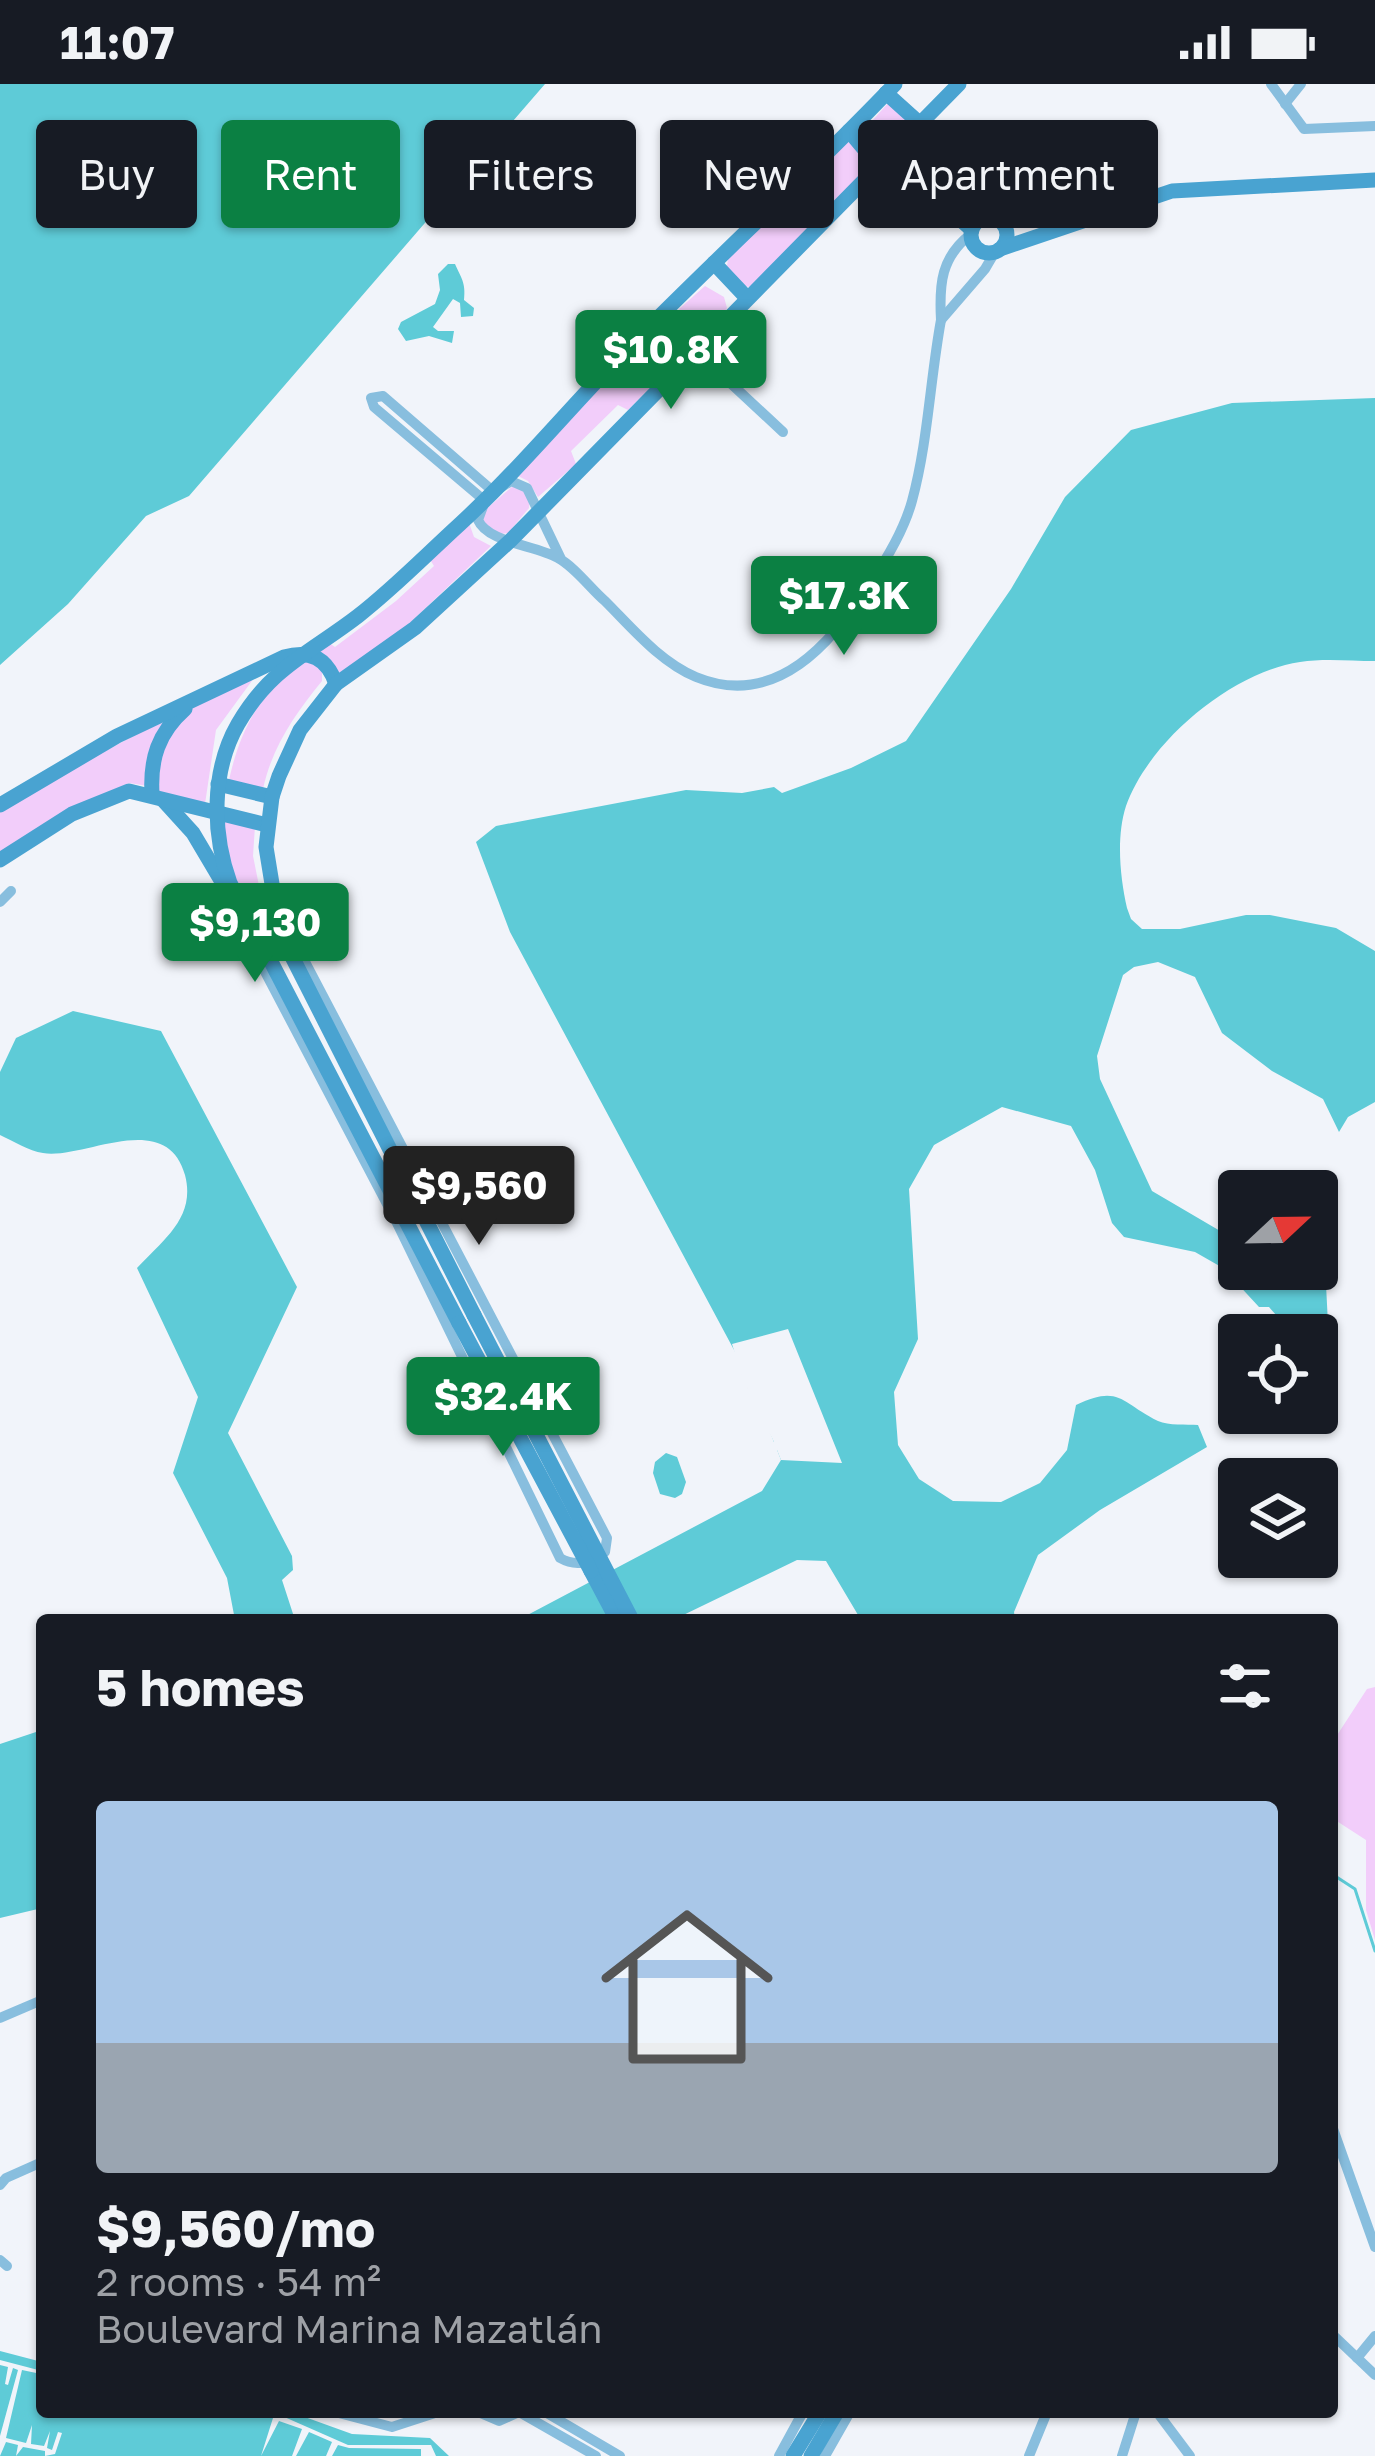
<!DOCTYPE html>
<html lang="en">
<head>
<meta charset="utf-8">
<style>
  body { margin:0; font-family:"Golos Text",sans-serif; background:#242831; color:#f1f3f6; height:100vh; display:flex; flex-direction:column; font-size:45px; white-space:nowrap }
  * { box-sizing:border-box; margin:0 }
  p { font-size:39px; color:#9ea1a6 }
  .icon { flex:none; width:66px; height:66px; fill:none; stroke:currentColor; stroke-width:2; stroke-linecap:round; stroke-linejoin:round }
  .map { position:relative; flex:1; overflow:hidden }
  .drawer { position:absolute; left:36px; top:1530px; width:1302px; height:804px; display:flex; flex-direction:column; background:#171b24; border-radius:12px; box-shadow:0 3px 9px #0004 }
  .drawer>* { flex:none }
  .hud { position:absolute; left:36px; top:36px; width:1305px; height:108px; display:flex; gap:24px }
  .needle { width:78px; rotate:68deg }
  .tools { position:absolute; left:1218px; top:1086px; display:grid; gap:24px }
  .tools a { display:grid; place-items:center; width:120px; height:120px; border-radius:12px; background:#171b24; box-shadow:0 3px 9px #0004; font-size:60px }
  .price { position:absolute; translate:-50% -102px; padding:0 27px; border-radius:12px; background:#0b8043; color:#fff; font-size:39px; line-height:78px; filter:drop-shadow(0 3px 6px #0008) }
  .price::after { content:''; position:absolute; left:50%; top:72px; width:36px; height:27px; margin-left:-18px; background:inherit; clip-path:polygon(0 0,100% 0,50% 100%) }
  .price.current { background:#222; color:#fff }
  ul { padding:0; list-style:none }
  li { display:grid; align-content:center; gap:24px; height:636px; padding:0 60px }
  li+li { border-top:3px solid #363941 }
  li span { display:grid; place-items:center; height:372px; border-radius:12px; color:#555 }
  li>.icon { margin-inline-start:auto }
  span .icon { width:216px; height:216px; fill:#fffc; stroke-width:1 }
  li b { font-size:51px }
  h2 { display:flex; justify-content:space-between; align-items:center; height:144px; padding:0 60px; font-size:51px }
  .chip { padding:0 42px; border-radius:12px; background:#171b24; box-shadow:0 3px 9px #0004; font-size:42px; line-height:108px }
  .chip.current { background:#0b8043; color:#fff }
  .status { display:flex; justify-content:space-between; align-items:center; height:84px; padding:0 60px; background:#171b24; direction:ltr }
  .status svg { height:33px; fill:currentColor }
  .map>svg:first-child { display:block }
</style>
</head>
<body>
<div class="status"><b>11:07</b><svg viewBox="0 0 49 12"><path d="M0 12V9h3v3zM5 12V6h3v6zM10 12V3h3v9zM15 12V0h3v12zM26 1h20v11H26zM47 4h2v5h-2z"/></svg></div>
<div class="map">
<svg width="1375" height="2372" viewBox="0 0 1375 2372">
  <rect width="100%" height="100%" fill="#f1f4fa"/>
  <!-- green -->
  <g fill="#f2cdfa">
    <path d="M890 17 911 35 884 65H877L864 54V46Z"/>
    <path d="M846 56 869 75 871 81 750 203 736 201 727 182 728 175Z"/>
    <path d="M705 202 724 213 727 224 721 233 628 326 618 321 571 367 576 380 538 413 528 397 516 391 627 275 638 279 683 236 679 225Z"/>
    <path d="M513 402 530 411 529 424 508 449 494 451 482 436 484 427Z"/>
    <path d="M468 436 474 453 491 462 396 552 336 591 329 574 314 566 329 559 335 563 396 517 434 482 429 474Z"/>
    <path d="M308 575 322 587V597C295 630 272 663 263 705L229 696C240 646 262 602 308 575Z"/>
    <path d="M254 594 216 646 205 720 158 707C157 634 192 619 254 594Z"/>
    <path d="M175 630 148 702 129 699 89 718 0 775V728L43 700Z"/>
    <path d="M222 736 255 742 253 772 270 856 266 858 232 792Z"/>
    <path d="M1375 1603V1856L1366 1826V1756L1332 1734V1659L1367 1605Z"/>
  </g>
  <!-- water -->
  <g fill="#5ecbd7">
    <path d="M0 0H545L189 412 146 432 68 520 0 581Z"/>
    <path d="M586 88 596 96 586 105 580 119 574 122 557 117 548 137H538C533 101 567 105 586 88Z"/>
    <path d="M448 180H455C461 194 466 198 464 216L474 224 473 232 461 233 460 219 453 215 433 243 438 247H454L452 259 429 252 406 257 398 245 401 238 435 220 440 206 438 190Z"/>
    <path d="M1375 314V577C1351 577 1324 574 1300 578 1232 588 1149 657 1126 722 1116 753 1120 793 1127 824L1131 835 1142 845H1180L1246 831H1270L1336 844 1375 867V1018L1348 1033 1339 1048 1323 1015 1272 987 1222 949 1195 893 1158 878 1134 883 1123 891 1097 972 1100 995 1152 1107 1227 1151 1239 1153V1185H1317V1157L1324 1161 1328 1240 1319 1268 1317 1251H1267L1264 1247 1285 1248V1241L1269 1223H1259L1223 1184 1195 1168 1124 1153 1112 1139 1095 1086 1071 1042 1002 1023 934 1061 909 1105 918 1255 894 1308 898 1361 919 1395 953 1417 1001 1418 1040 1399 1067 1366 1076 1321C1120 1300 1121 1319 1158 1337 1169 1342 1186 1340 1198 1341L1207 1363 1100 1426 1038 1471 1014 1528 1015 1536H861L826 1477 797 1476 673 1536H518L762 1407 781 1376 748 1292 510 848 476 758 496 742 686 706 742 709 774 703 782 709 851 684 906 657 1011 505 1065 413 1131 346 1232 319Z"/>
    <path d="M73 927 161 947 297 1203 228 1349 292 1472 293 1486 282 1496 295 1536H235L227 1494 173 1389 198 1313 137 1184C164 1155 196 1133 185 1091 166 1023 83 1076 43 1069 29 1067 13 1057 0 1051V988L16 954Z"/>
    <path d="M666 1369 677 1373 686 1398 682 1410 675 1414 660 1410 653 1389 655 1378Z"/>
    <path d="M42 1646V1824L0 1834V1660Z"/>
    <path d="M0 2267 42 2278V2328H291L352 2350 430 2354 449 2372H0Z"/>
  </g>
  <!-- pier -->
  <g fill="#f1f4fa">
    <path d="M788 1245 842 1379 781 1376 777 1366 773 1368 774 1358 743 1295 732 1260Z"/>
    <path d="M0 2276 42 2287V2309L36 2308 41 2290 22 2286 6 2354 26 2359 32 2341 31 2360 44 2362 50 2347 47 2364 52 2366 58 2348 62 2349 55 2370 45 2372V2367L23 2363 16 2372 18 2361 6 2358 0 2372V2352L18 2286 13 2284 8 2301 5 2300 8 2283 0 2281Z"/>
    <path d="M262 2328H273L348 2361H431L436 2372H421V2365L349 2364 338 2361 332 2372H326L332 2358 309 2348 296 2372H292L302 2345 279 2337 261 2372 273 2334Z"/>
  </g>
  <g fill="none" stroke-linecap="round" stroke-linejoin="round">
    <!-- stream -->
    <path stroke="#5ecbd7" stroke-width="3" d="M1332 1790 1355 1805 1375 1867"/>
    <!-- street -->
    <g stroke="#88bede" stroke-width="10">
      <path d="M1271 0 1304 45 1375 42"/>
      <path d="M1285 20 1301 0"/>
      <path d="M941 236 985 185 995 168"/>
      <path d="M696 267 783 348"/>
      <path d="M561 475 527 404 511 397 494 408 383 312 371 314 374 323 485 417 478 436C488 459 536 461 558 474 575 483 590 504 605 517 632 544 660 578 696 593 776 626 833 558 871 498 888 473 904 446 912 417 928 358 930 296 941 236 939 200 941 173 971 150"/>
      <path d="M0 818 11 807"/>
      <path d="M251 841 252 863 397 1139 560 1474C576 1483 590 1479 605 1468L607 1454 302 872 285 853"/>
      <path d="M0 1934 42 1916"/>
      <path d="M1332 2042 1375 2163"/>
      <path d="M0 2101 6 2094 42 2078"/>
      <path d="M0 2176 7 2182"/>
      <path d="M1332 2250 1375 2291"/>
      <path d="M1357 2274 1375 2252"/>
      <path d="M335 2328 392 2343 438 2328"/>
      <path d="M478 2328 499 2337 519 2328"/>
      <path d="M519 2328 596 2372"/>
      <path d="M545 2328 620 2372"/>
      <path d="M1157 2328 1190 2372"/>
      <path d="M779 2372 803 2328"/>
      <path d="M825 2372 850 2328"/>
      <path d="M1029 2372 1047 2328"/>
      <path d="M1122 2372 1136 2328"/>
    </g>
    <!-- secondary -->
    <g stroke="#49a3d1" stroke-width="15">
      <path d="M886 9 916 36 919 62 931 84 981 135"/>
      <path d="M849 47 865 66 914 94 972 146"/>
      <path d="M993 133 1026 118 1097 128"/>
      <circle cx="989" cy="151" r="18"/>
      <path d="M1000 165 1172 107 1375 96"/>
      <path d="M714 179 747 214"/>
      <path d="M218 700 272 713"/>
      <path d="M152 710C150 675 158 649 185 625"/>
      <path d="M163 716 193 749 225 803"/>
      <path d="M0 721 117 652 284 573C310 566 327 574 336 600"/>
      <path d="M0 776 72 730 129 707 267 741"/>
      <path d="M474 1231 280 849 266 763 272 713 279 692 300 646 336 600 415 544 511 456 959 0"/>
      <path d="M459 1239 230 799C212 749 211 687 238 640 271 583 310 569 358 532 394 504 426 471 460 440 522 383 576 316 636 256 721 170 811 88 895 0"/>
      <path d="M591 1487 617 1536"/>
      <path d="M793 2372 820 2328"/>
      <path d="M811 2372 837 2328"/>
    </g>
    <!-- secondary-bridge -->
    <g stroke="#49a3d1" stroke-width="15">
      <path d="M474 1231 632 1536"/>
      <path d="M459 1239 591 1487"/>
    </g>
  </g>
</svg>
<div class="tools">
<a><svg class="needle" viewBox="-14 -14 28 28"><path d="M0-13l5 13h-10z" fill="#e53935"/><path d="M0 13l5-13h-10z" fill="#9ea1a6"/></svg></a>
<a><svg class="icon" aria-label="locate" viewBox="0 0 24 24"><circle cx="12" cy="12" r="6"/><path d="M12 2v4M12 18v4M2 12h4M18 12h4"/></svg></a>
<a><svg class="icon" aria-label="layers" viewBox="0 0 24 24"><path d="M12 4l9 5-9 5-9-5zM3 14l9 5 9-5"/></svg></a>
</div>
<b class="price" style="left:671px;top:328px">$10.8K</b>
<b class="price" style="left:844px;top:574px">$17.3K</b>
<b class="price" style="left:255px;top:901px">$9,130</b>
<b class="price current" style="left:479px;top:1164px">$9,560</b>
<b class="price" style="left:503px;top:1375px">$32.4K</b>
<div class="hud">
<a class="chip">Buy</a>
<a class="chip current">Rent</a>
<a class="chip">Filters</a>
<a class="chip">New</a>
<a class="chip">Apartment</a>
</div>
<section class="drawer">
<h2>5 homes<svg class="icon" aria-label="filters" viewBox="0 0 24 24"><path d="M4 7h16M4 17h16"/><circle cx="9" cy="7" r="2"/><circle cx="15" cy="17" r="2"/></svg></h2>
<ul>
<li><span style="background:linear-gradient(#a9c7e8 65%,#9aa5b1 0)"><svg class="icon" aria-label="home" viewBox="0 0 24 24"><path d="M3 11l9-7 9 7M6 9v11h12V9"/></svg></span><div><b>$9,560/mo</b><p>2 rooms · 54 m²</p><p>Boulevard Marina Mazatlán</p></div></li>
</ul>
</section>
</div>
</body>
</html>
